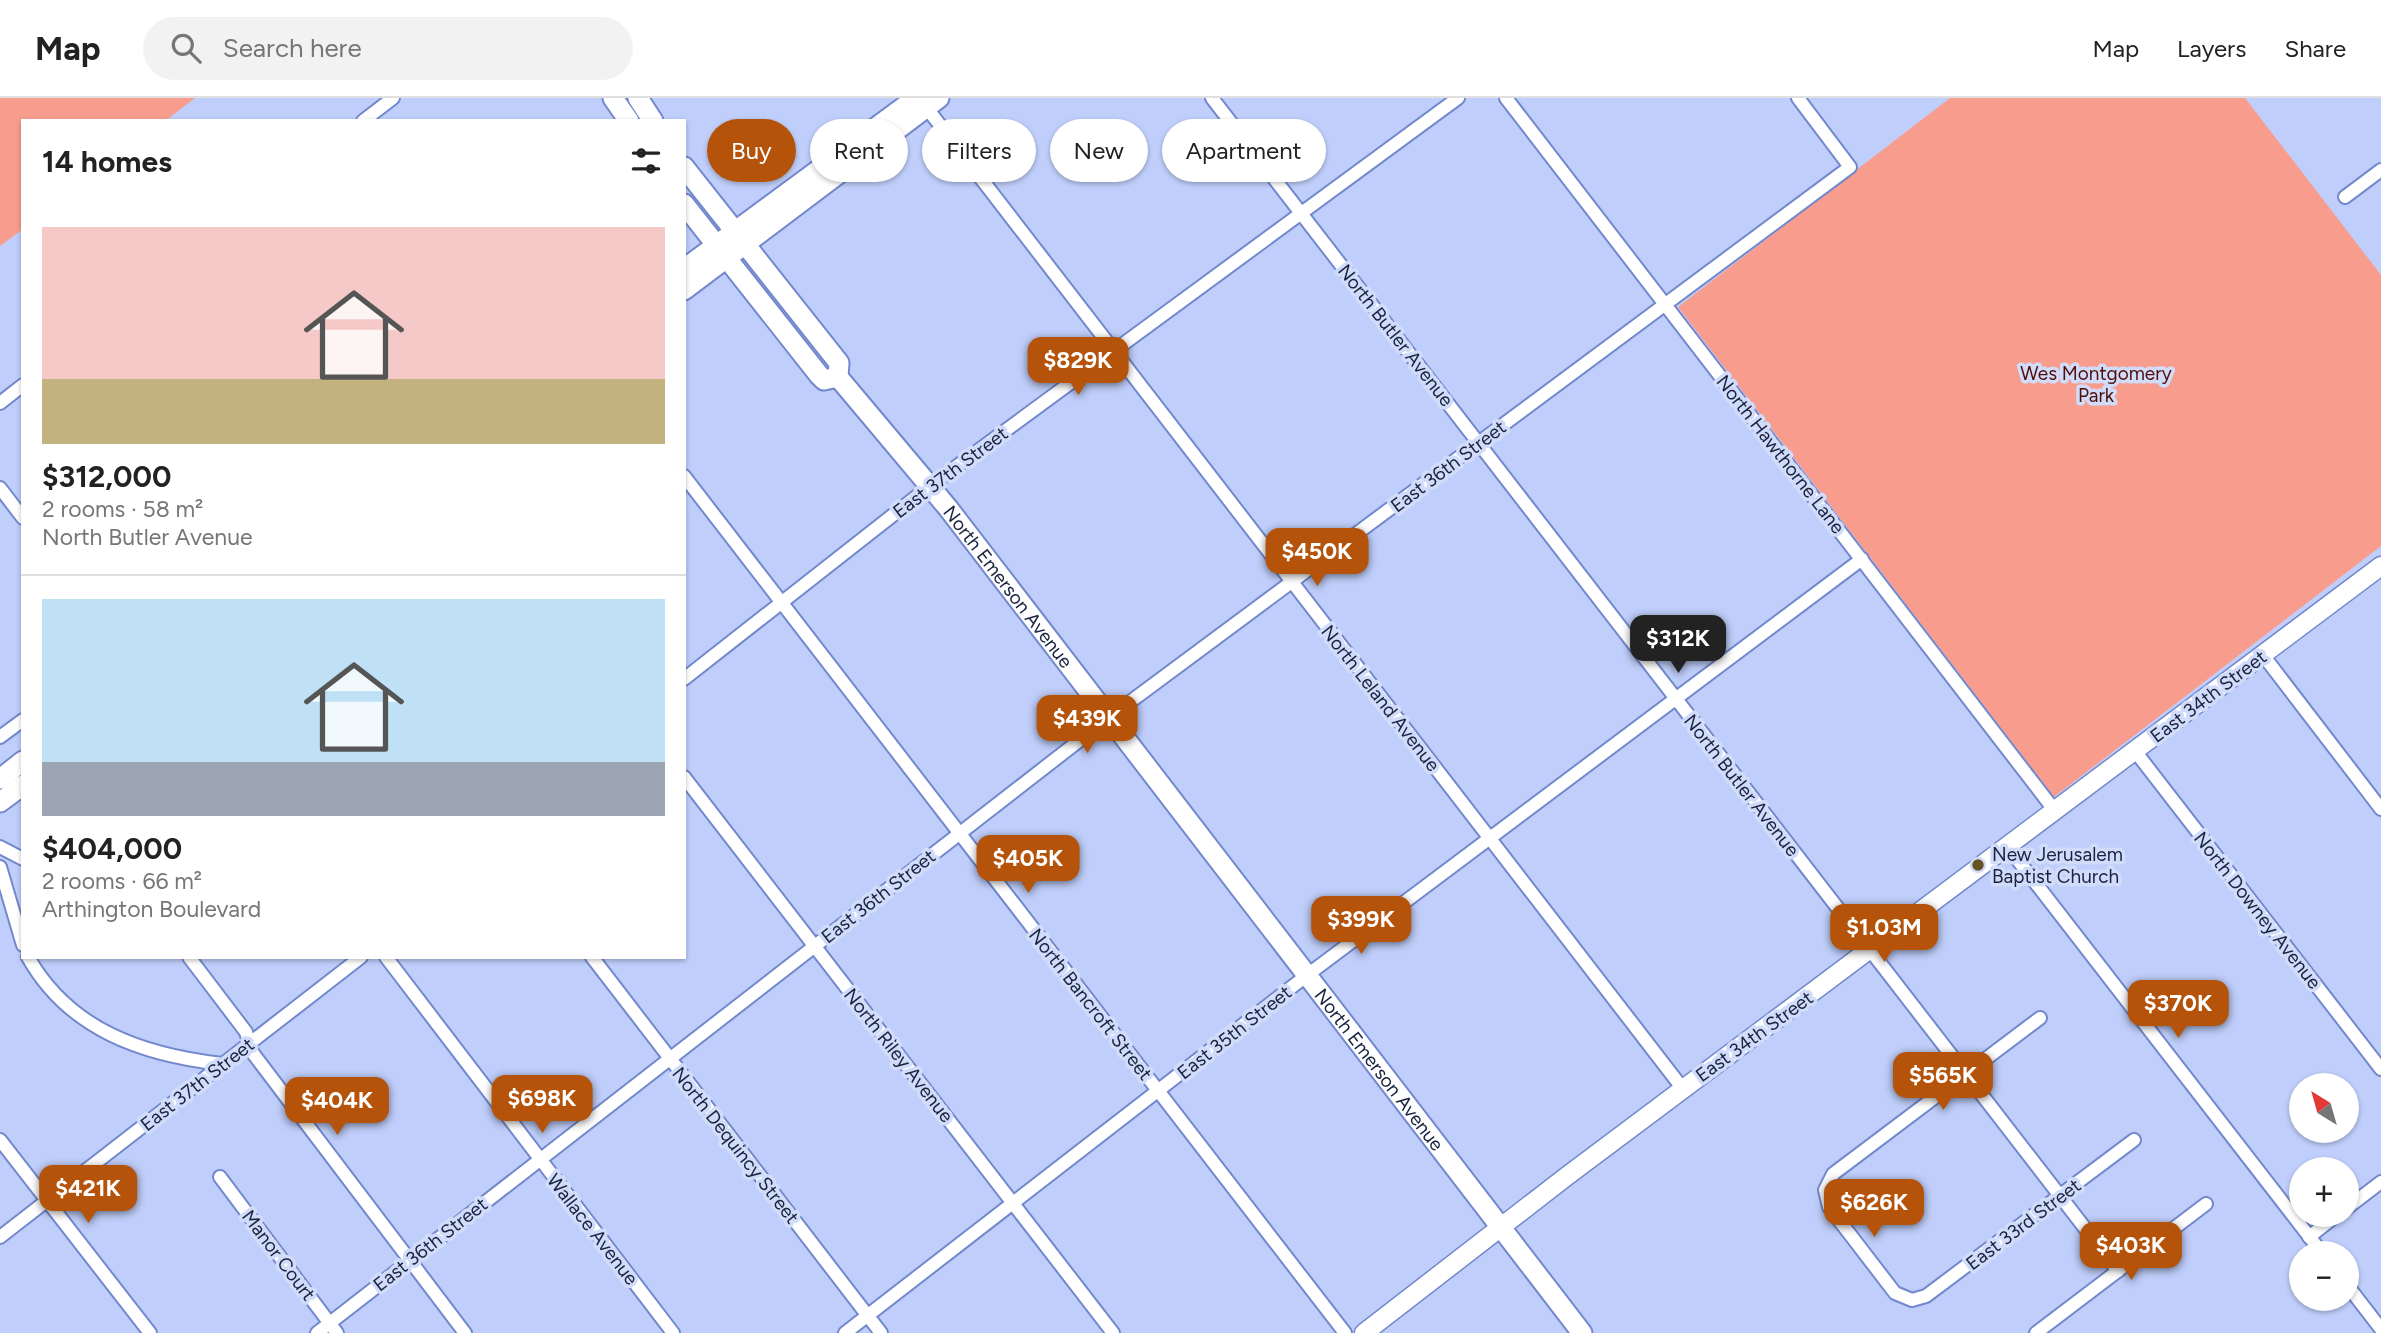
<!DOCTYPE html>
<html lang="en">
<head>
<meta charset="utf-8">
<style>
  body { margin:0; font-family:Figtree,sans-serif; background:#f2f2f2; color:#222; height:100vh; display:flex; flex-direction:column; font-size:26px; white-space:nowrap }
  * { box-sizing:border-box; margin:0 }
  p { font-size:23px; color:#767676 }
  .icon { flex:none; width:38px; height:38px; fill:none; stroke:currentColor; stroke-width:2; stroke-linecap:round; stroke-linejoin:round }
  .map { position:relative; flex:1; overflow:hidden }
  .side { position:absolute; left:21px; top:21px; width:665px; height:840px; display:flex; flex-direction:column; background:#fff; border-radius:0px; box-shadow:0 2px 5px #0004 }
  .side>* { flex:none }
  .guide { position:absolute; left:707px; top:21px; width:665px; height:63px; display:flex; gap:14px }
  .needle { width:46px; rotate:323deg }
  .buttons { position:absolute; left:2289px; top:975px; display:grid; gap:14px }
  .buttons a { display:grid; place-items:center; width:70px; height:70px; border-radius:50%; background:#fff; box-shadow:0 2px 5px #0004; font-size:35px }
  .price { position:absolute; translate:-50% -60px; padding:0 16px; border-radius:14px; background:#b45309; color:#fff; font-size:23px; line-height:46px; filter:drop-shadow(0 2px 4px #0008) }
  .price::after { content:''; position:absolute; left:50%; top:42px; width:21px; height:16px; margin-left:-10px; background:inherit; clip-path:polygon(0 0,100% 0,50% 100%) }
  .price.active { background:#222; color:#fff }
  ul { padding:0; list-style:none }
  li { display:grid; align-content:center; gap:14px; height:371px; padding:0 21px }
  li+li { border-top:2px solid #e0e0e0 }
  li span { display:grid; place-items:center; height:217px; border-radius:0px; color:#555 }
  li>.icon { margin-inline-start:auto }
  span .icon { width:126px; height:126px; fill:#fffc; stroke-width:1 }
  li b { font-size:30px }
  h2 { display:flex; justify-content:space-between; align-items:center; height:84px; padding:0 21px; font-size:30px }
  .pill { padding:0 24px; border-radius:32px; background:#fff; box-shadow:0 2px 5px #0004; font-size:24px; line-height:63px }
  .pill.active { background:#b45309; color:#fff }
  header { display:flex; align-items:center; gap:42px; box-sizing:border-box; height:98px; padding:0 35px; background:#fff; border-bottom:2px solid #e0e0e0 }
  header strong { font-size:33px }
  nav { display:flex; gap:38px; margin-inline-start:auto; font-size:24px }
  .search { width:490px; height:63px; background:#f2f2f2; display:flex; align-items:center; gap:18px; box-sizing:border-box; padding:0 24px; border-radius:38px; color:#767676; font-size:26px }
  .map>svg:first-child { display:block }
</style>
</head>
<body>
<header>
<strong>Map</strong>
<div class="search"><svg class="icon" aria-label="search" viewBox="0 0 24 24"><circle cx="10" cy="10" r="6"/><path d="M15 15l6 6"/></svg>Search here</div>
<nav><a>Map</a><a>Layers</a><a>Share</a></nav>
</header>
<div class="map">
<svg width="2381" height="1235" viewBox="0 0 2381 1235">
  <rect width="100%" height="100%" fill="#bfcefa"/>
  <!-- green -->
  <g fill="#f89d8e">
    <path d="M0 0H195L165 23H23V131L0 148Z"/>
    <path d="M1950 0H2245L2381 177V448L2054 699 1678 209Z"/>
  </g>
  <g fill="none" stroke-linecap="round" stroke-linejoin="round">
    <defs>
      <g id="street">
        <path d="M1212 0 2118 1173"/>
        <path d="M1506 0 2055 713"/>
        <path d="M926 9 1683 991"/>
        <path d="M363 23 393 0"/>
        <path d="M2345 99 2381 72"/>
        <path d="M0 305 23 287"/>
        <path d="M684 378 1345 1235"/>
        <path d="M0 390 23 420"/>
        <path d="M2263 557 2381 711"/>
        <path d="M684 581 930 388 1458 0"/>
        <path d="M0 639 23 622"/>
        <path d="M2135 653 2381 971"/>
        <path d="M684 679 1113 1235"/>
        <path d="M2007 748 2322 1155"/>
        <path d="M0 749 23 761"/>
        <path d="M0 769 23 847"/>
        <path d="M28 859C69 932 143 957 222 966"/>
        <path d="M189 859 246 934 252 954 465 1235"/>
        <path d="M386 859 673 1235"/>
        <path d="M592 859 881 1235"/>
        <path d="M2040 920 1833 1076 1825 1092 1829 1109 1895 1195 1912 1202 1926 1198 2134 1042"/>
        <path d="M0 1042 150 1235"/>
        <path d="M220 1079 337 1235"/>
        <path d="M2347 1110 2381 1084"/>
        <path d="M0 1139 361 859"/>
        <path d="M2309 1139 2338 1116"/>
        <path d="M2347 1187 2381 1231"/>
        <path d="M317 1235 1107 621 1850 69 1798 0"/>
        <path d="M845 1235 1306 878 1862 461"/>
        <path d="M2036 1235 2206 1106"/>
      </g>
      <path id="secondary" d="M1364 1235 1567 1078 2381 468"/>
      <g id="primary">
        <path d="M613 0 629 23"/>
        <path d="M638 0 653 23"/>
        <path id="s1" d="M684 69 839 265 838 279 948 410 1582 1235"/>
        <path d="M684 106 819 277 824 282 838 279"/>
        <path d="M684 171 916 0"/>
        <path d="M684 192 939 0"/>
        <path d="M0 681 23 663"/>
        <path d="M0 704 23 687"/>
      </g>
    </defs>
    <!-- street casing -->
    <use href="#street" stroke="#7388cd" stroke-width="16"/>
    <!-- secondary casing -->
    <use href="#secondary" stroke="#7388cd" stroke-width="21"/>
    <!-- primary casing -->
    <use href="#primary" stroke="#7388cd" stroke-width="23"/>
    <!-- street -->
    <use href="#street" stroke="#fff" stroke-width="12"/>
    <!-- secondary -->
    <use href="#secondary" stroke="#fff" stroke-width="18"/>
    <!-- primary -->
    <use href="#primary" stroke="#fff" stroke-width="19"/>
  </g>
  <!-- markers -->
  <circle fill="#655422" stroke="#d1dcfa" stroke-width="2.5" cx="1978" cy="767" r="7"/>
  <g text-anchor="middle" stroke-width="7" stroke-linejoin="round" paint-order="stroke">
    <!-- street labels -->
    <g font-size="19" fill="#1a223e" stroke="#d1dcfa">
      <text transform="translate(1396 237) rotate(52)" y="7">North Butler Avenue</text>
      <text transform="translate(1781 356) rotate(52)" y="7">North Hawthorne Lane</text>
      <text transform="translate(1448 368) rotate(-37)" y="7">East 36th Street</text>
      <text transform="translate(950 374) rotate(-37)" y="7">East 37th Street</text>
      <text dy="7" stroke="none"><textPath href="#s1" startOffset="534">North Emerson Avenue</textPath></text>
      <text transform="translate(2208 598) rotate(-37)" y="7">East 34th Street</text>
      <text transform="translate(1381 600) rotate(52)" y="7">North Leland Avenue</text>
      <text transform="translate(1742 687) rotate(52)" y="7">North Butler Avenue</text>
      <text transform="translate(878 798) rotate(-38)" y="7">East 36th Street</text>
      <text transform="translate(2258 812) rotate(52)" y="7">North Downey Avenue</text>
      <text transform="translate(1091 906) rotate(52)" y="7">North Bancroft Street</text>
      <text transform="translate(1234 934) rotate(-38)" y="7">East 35th Street</text>
      <text transform="translate(1754 938) rotate(-36)" y="7">East 34th Street</text>
      <text transform="translate(899 957) rotate(52)" y="7">North Riley Avenue</text>
      <text dy="7" stroke="none"><textPath href="#s1" startOffset="1143">North Emerson Avenue</textPath></text>
      <text transform="translate(197 986) rotate(-38)" y="7">East 37th Street</text>
      <text transform="translate(736 1047) rotate(52)" y="7">North Dequincy Street</text>
      <text transform="translate(2023 1126) rotate(-37)" y="7">East 33rd Street</text>
      <text transform="translate(593 1131) rotate(52)" y="7">Wallace Avenue</text>
      <text transform="translate(430 1146) rotate(-38)" y="7">East 36th Street</text>
      <text transform="translate(279 1157) rotate(53)" y="7">Manor Court</text>
    </g>
    <!-- park labels -->
    <g font-size="19" fill="#500e08" stroke="#d1dcfa">
      <text x="2096" y="282">Wes Montgomery<tspan x="2096" dy="22">Park</tspan></text>
    </g>
    <!-- poi labels -->
    <g font-size="19" fill="#1a223e" stroke="#d1dcfa" text-anchor="start">
      <text x="1992" y="763">New Jerusalem<tspan x="1992" dy="22">Baptist Church</tspan></text>
    </g>
  </g>
</svg>
<div class="buttons">
<a><svg class="needle" viewBox="-14 -14 28 28"><path d="M0-13l5 13h-10z" fill="#e53935"/><path d="M0 13l5-13h-10z" fill="#767676"/></svg></a>
<a>+</a>
<a>−</a>
</div>
<b class="price" style="left:1078px;top:299px">$829K</b>
<b class="price" style="left:1317px;top:490px">$450K</b>
<b class="price active" style="left:1678px;top:577px">$312K</b>
<b class="price" style="left:1087px;top:657px">$439K</b>
<b class="price" style="left:1028px;top:797px">$405K</b>
<b class="price" style="left:1361px;top:858px">$399K</b>
<b class="price" style="left:1884px;top:866px">$1.03M</b>
<b class="price" style="left:2178px;top:942px">$370K</b>
<b class="price" style="left:1943px;top:1014px">$565K</b>
<b class="price" style="left:542px;top:1037px">$698K</b>
<b class="price" style="left:337px;top:1039px">$404K</b>
<b class="price" style="left:88px;top:1127px">$421K</b>
<b class="price" style="left:1874px;top:1141px">$626K</b>
<b class="price" style="left:2131px;top:1184px">$403K</b>
<div class="guide">
<a class="pill active">Buy</a>
<a class="pill">Rent</a>
<a class="pill">Filters</a>
<a class="pill">New</a>
<a class="pill">Apartment</a>
</div>
<section class="side">
<h2>14 homes<svg class="icon" aria-label="filters" viewBox="0 0 24 24"><path d="M4 7h16M4 17h16"/><circle cx="9" cy="7" r="2"/><circle cx="15" cy="17" r="2"/></svg></h2>
<ul>
<li><span style="background:linear-gradient(#f6c9c9 70%,#c2b280 0)"><svg class="icon" aria-label="home" viewBox="0 0 24 24"><path d="M3 11l9-7 9 7M6 9v11h12V9"/></svg></span><div><b>$312,000</b><p>2 rooms · 58 m²</p><p>North Butler Avenue</p></div></li>
<li><span style="background:linear-gradient(#bfe0f5 75%,#9aa5b1 0)"><svg class="icon" aria-label="home" viewBox="0 0 24 24"><path d="M3 11l9-7 9 7M6 9v11h12V9"/></svg></span><div><b>$404,000</b><p>2 rooms · 66 m²</p><p>Arthington Boulevard</p></div></li>
</ul>
</section>
</div>
</body>
</html>
